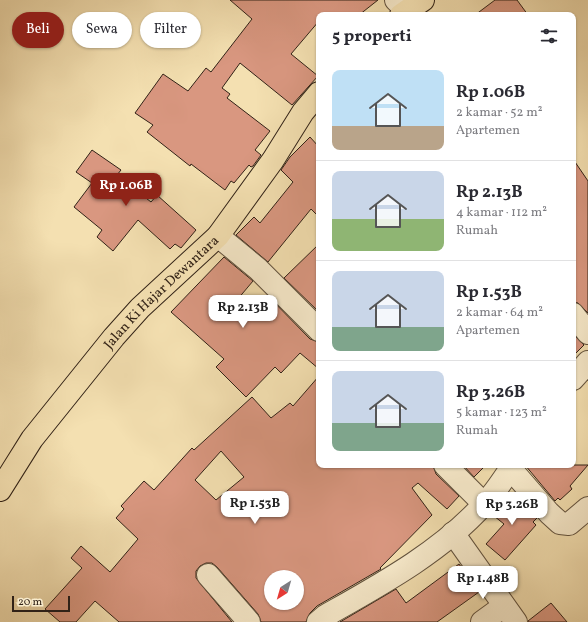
<!DOCTYPE html>
<html lang="id">
<head>
<meta charset="utf-8">
<style>
  body { margin:0; font-family:Vollkorn,serif; background:#f2f2f3; color:#2b2b33; height:100vh; display:flex; flex-direction:column; font-size:15px; white-space:nowrap }
  * { box-sizing:border-box; margin:0 }
  p { font-size:13px; color:#7c7c81 }
  .icon { flex:none; width:22px; height:22px; fill:none; stroke:currentColor; stroke-width:2; stroke-linecap:round; stroke-linejoin:round }
  .map { position:relative; flex:1; overflow:hidden }
  .side { position:absolute; left:316px; top:12px; width:260px; height:456px; display:flex; flex-direction:column; background:#fff; border-radius:8px; box-shadow:0 1px 3px #0004 }
  .side>* { flex:none }
  .hud { position:absolute; left:12px; top:12px; width:244px; height:36px; display:flex; gap:8px }
  .needle { width:26px; rotate:217deg }
  .controls { position:absolute; left:264px; top:570px; display:grid; gap:8px }
  .controls a { display:grid; place-items:center; width:40px; height:40px; border-radius:50%; background:#fff; box-shadow:0 1px 3px #0004; font-size:20px }
  .scale { position:absolute; left:12px; bottom:10px; width:58px; box-sizing:border-box; padding-left:4px; border:2px solid #312217; border-top:0; font-size:11px; line-height:14px; white-space:nowrap; color:#312217; -webkit-text-stroke:3px #f8ebcc; paint-order:stroke }
  .price { position:absolute; translate:-50% -34px; padding:0 9px; border-radius:8px; background:#fff; color:#222; font-size:13px; line-height:26px; filter:drop-shadow(0 1px 2px #0008) }
  .price::after { content:''; position:absolute; left:50%; top:24px; width:12px; height:9px; margin-left:-6px; background:inherit; clip-path:polygon(0 0,100% 0,50% 100%) }
  .price.selected { background:#8f2418; color:#fff }
  ul { padding:0; list-style:none }
  li { display:flex; align-items:center; gap:12px; height:100px; padding:0 16px }
  li+li { border-top:1px solid #e1e1e2 }
  li span { display:grid; place-items:center; flex:none; width:112px; height:80px; border-radius:8px; color:#555 }
  li>.icon { margin-inline-start:auto }
  span .icon { width:48px; height:48px; fill:#fffc; stroke-width:1 }
  li b { font-size:17px }
  h2 { display:flex; justify-content:space-between; align-items:center; height:48px; padding:0 16px; font-size:17px }
  .pill { padding:0 14px; border-radius:18px; background:#fff; box-shadow:0 1px 3px #0004; font-size:14px; line-height:36px }
  .pill.selected { background:#8f2418; color:#fff }
  .map>svg:first-child { display:block }
</style>
</head>
<body>
<div class="map">
<svg width="588" height="622" viewBox="0 0 588 622">
  <rect width="100%" height="100%" fill="#f4e0b1"/>
  <filter id="stains"><feTurbulence type="fractalNoise" baseFrequency=".005" numOctaves="4"/><feColorMatrix values="0 0 0 0 .2 0 0 0 0 .09 0 0 0 0 .02 0 0 0 .5 -.17"/></filter>
  <radialGradient id="worn" r=".72"><stop offset=".6" stop-color="#630" stop-opacity="0"/><stop offset="1" stop-color="#630" stop-opacity=".3"/></radialGradient>
  <!-- building -->
  <g fill="#d99780" stroke="#312217" fill-rule="evenodd">
    <path d="M230 0H378L359 15H319V21L291 54 318 76 292 105 240 63 222 88 230 94 227 98 270 131 255 150 261 155 253 166 251 167 249 165 234 183 231 181 225 190 191 164 190 166 147 132 153 125 135 113 163 74 188 91 206 68 211 72 252 19Z"/>
    <path d="M495 0H517L528 15H475Z"/>
    <path d="M310 137 319 147V217L311 209 268 262 236 235 254 217 260 223 293 182 281 170 290 157Z"/>
    <path d="M92 150 121 170 117 175 151 202 157 195 196 230 181 248 175 244 170 249 138 220 113 251 97 237 102 230 74 207 92 183 76 172Z"/>
    <path d="M573 159 588 181V313L578 303 573 302Z"/>
    <path d="M319 244V312L284 278Z"/>
    <path d="M224 257 253 281 237 300 250 312 267 295 310 339 319 342V369L300 353 281 373 275 367 246 397 216 367 224 359 171 312Z"/>
    <path d="M573 334 584 345 573 356Z"/>
    <path d="M319 376V465H433L436 474 459 496 447 509 418 483 412 488 432 515 380 568 381 569 317 606 310 613 306 622H261L258 614 217 567 212 563H206L200 566 196 571V578L232 622H119L95 601 76 622H60L45 609 82 568 71 558 81 546 110 572 138 539 116 518 124 509 121 506 144 481 154 490 192 448 194 450 252 397 271 418 290 403 293 406ZM221 451 244 477 216 500 195 480ZM271 577H297V603H271Z"/>
    <path d="M463 465H486L474 477Z"/>
    <path d="M525 465H588L570 486 572 489 560 500 558 498 555 501Z"/>
    <path d="M515 492 537 518 533 522 536 525 505 560 486 544 504 524 494 516Z"/>
    <path d="M459 564 479 592 437 622H340L396 589 406 603Z"/>
    <path d="M551 603 567 622H528V621Z"/>
  </g>
  <g fill="none" stroke-linecap="round" stroke-linejoin="round">
    <defs>
      <g id="minor">
        <path d="M396 0 407 11"/>
        <path d="M218 236 258 269 319 330"/>
        <path d="M573 314 588 333"/>
        <path d="M573 379 588 362"/>
        <path d="M445 465 484 504"/>
        <path d="M510 468 549 513 560 523 569 524 588 508"/>
        <path d="M453 533 516 622"/>
        <path d="M208 575 249 622"/>
        <path d="M318 622 325 616C380 585 441 552 484 504 495 493 504 478 513 465"/>
        <path d="M482 622 504 606"/>
      </g>
      <g id="major">
        <path d="M401 15 423 0"/>
        <path id="s1" d="M0 490 32 439 114 337 140 308 218 236 273 160 303 112 319 93"/>
      </g>
    </defs>
    <!-- minor casing -->
    <use href="#minor" stroke="#62523e" stroke-width="24"/>
    <!-- major casing -->
    <use href="#major" stroke="#312217" stroke-width="24"/>
    <!-- minor -->
    <use href="#minor" stroke="#f8ebcc" stroke-width="22"/>
    <!-- major -->
    <use href="#major" stroke="#f4e0b1" stroke-width="22"/>
  </g>
  <g text-anchor="middle" stroke-width="3.5" stroke-linejoin="round" paint-order="stroke">
    <!-- street labels -->
    <g font-size="14" fill="#312217" stroke="#f8ebcc">
      <text dy="5" stroke="none"><textPath href="#s1" startOffset="256">Jalan Ki Hajar Dewantara</textPath></text>
    </g>
  </g>
  <rect width="100%" height="100%" filter="url(#stains)"/>
  <rect width="100%" height="100%" fill="url(#worn)"/>
</svg>
<div class="controls">
<a><svg class="needle" viewBox="-14 -14 28 28"><path d="M0-13l5 13h-10z" fill="#e53935"/><path d="M0 13l5-13h-10z" fill="#7c7c81"/></svg></a>
</div>
<div class="scale">20 m</div>
<b class="price selected" style="left:126px;top:207px">Rp 1.06B</b>
<b class="price" style="left:243px;top:329px">Rp 2.13B</b>
<b class="price" style="left:255px;top:525px">Rp 1.53B</b>
<b class="price" style="left:512px;top:526px">Rp 3.26B</b>
<b class="price" style="left:483px;top:600px">Rp 1.48B</b>
<div class="hud">
<a class="pill selected">Beli</a>
<a class="pill">Sewa</a>
<a class="pill">Filter</a>
</div>
<section class="side">
<h2>5 properti<svg class="icon" aria-label="filters" viewBox="0 0 24 24"><path d="M4 7h16M4 17h16"/><circle cx="9" cy="7" r="2"/><circle cx="15" cy="17" r="2"/></svg></h2>
<ul>
<li><span style="background:linear-gradient(#bfe0f5 70%,#b9a48a 0)"><svg class="icon" aria-label="home" viewBox="0 0 24 24"><path d="M3 11l9-7 9 7M6 9v11h12V9"/></svg></span><div><b>Rp 1.06B</b><p>2 kamar · 52 m²</p><p>Apartemen</p></div></li>
<li><span style="background:linear-gradient(#c9d6e8 60%,#8fb573 0)"><svg class="icon" aria-label="home" viewBox="0 0 24 24"><path d="M3 11l9-7 9 7M6 9v11h12V9"/></svg></span><div><b>Rp 2.13B</b><p>4 kamar · 112 m²</p><p>Rumah</p></div></li>
<li><span style="background:linear-gradient(#c9d6e8 70%,#7fa58c 0)"><svg class="icon" aria-label="home" viewBox="0 0 24 24"><path d="M3 11l9-7 9 7M6 9v11h12V9"/></svg></span><div><b>Rp 1.53B</b><p>2 kamar · 64 m²</p><p>Apartemen</p></div></li>
<li><span style="background:linear-gradient(#c9d6e8 65%,#7fa58c 0)"><svg class="icon" aria-label="home" viewBox="0 0 24 24"><path d="M3 11l9-7 9 7M6 9v11h12V9"/></svg></span><div><b>Rp 3.26B</b><p>5 kamar · 123 m²</p><p>Rumah</p></div></li>
</ul>
</section>
</div>
</body>
</html>
